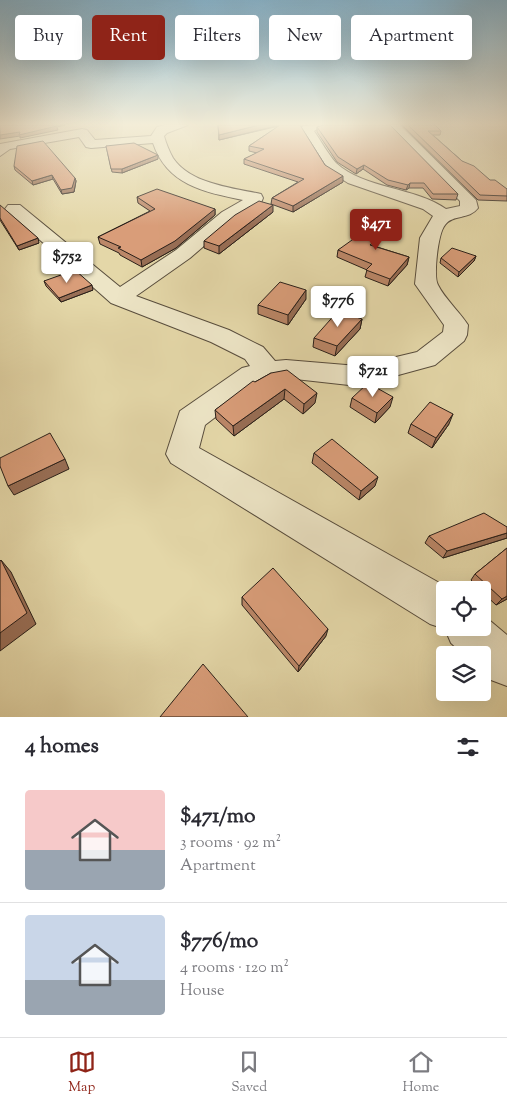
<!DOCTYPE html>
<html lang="en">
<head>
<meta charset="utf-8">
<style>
  body { margin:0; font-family:"Sorts Mill Goudy",serif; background:#f7f7f7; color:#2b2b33; height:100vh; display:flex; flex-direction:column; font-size:19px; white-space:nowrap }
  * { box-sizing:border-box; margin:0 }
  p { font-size:16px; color:#7c7c81 }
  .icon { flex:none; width:28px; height:28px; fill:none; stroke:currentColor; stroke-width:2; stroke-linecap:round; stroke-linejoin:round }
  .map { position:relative; height:717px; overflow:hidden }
  .side { display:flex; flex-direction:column; background:#fff; flex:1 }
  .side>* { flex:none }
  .guide { position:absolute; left:15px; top:15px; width:478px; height:45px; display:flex; gap:10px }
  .fabs { position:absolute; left:436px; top:581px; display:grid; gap:10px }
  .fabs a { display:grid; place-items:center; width:55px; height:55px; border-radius:5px; background:#fff; box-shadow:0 5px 20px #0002; font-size:25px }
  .price { position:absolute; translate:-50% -42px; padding:0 11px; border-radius:5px; background:#fff; color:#222; font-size:16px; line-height:32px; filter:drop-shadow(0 1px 2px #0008) }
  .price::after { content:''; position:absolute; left:50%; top:30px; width:15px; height:11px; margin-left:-8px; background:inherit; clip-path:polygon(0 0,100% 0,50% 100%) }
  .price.current { background:#8f2418; color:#fff }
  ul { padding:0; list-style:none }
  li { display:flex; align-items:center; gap:15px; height:125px; padding:0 25px }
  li+li { border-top:1px solid #e1e1e2 }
  li span { display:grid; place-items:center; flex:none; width:140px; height:100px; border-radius:5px; color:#555 }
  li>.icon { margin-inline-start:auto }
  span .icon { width:60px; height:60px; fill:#fffc; stroke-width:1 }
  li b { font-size:21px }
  h2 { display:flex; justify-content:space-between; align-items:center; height:60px; padding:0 25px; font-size:21px }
  .chip { padding:0 18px; border-radius:5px; background:#fff; box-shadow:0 5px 20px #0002; font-size:18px; line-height:45px }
  .chip.current { background:#8f2418; color:#fff }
  .tab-bar { display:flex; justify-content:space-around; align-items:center; height:70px; border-top:1px solid #e1e1e2; background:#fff; font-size:14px; color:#7c7c81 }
  .tab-bar a { display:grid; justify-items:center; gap:2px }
  .tab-bar .current { color:#8f2418 }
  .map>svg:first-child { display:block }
</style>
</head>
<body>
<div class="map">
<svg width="507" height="717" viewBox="0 0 507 717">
  <rect width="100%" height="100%" fill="#e4d7a8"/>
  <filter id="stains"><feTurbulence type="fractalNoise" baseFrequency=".004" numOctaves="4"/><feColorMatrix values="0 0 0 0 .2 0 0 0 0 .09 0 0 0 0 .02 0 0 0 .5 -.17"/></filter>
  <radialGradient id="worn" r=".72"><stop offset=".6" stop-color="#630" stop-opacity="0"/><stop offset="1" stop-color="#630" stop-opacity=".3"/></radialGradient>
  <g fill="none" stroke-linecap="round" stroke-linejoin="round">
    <defs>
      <path id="minor" d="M165 125H188L167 133 164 136C166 143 169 151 173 158 190 184 233 188 261 194L263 198 260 205 234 220 190 258 136 296 229 330 263 347 275 361 286 360 358 366 417 352 443 332 444 325 415 284 420 238 433 216 423 209 348 183 326 169 301 129 303 126 324 125 314 131C321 141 328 154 336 163 364 189 415 187 446 209L460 206V201L386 125H400L476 200 478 208C469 220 453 214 445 225 438 233 433 276 438 285 445 299 459 311 468 325L467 335 464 341 435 365 358 386 286 378 260 383 205 425 199 448 452 590H445V628H482V614L507 635V686L491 680 482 672V655H464L451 643 445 629 430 624 171 463 166 454 180 411 242 368 250 366 245 359 211 342 111 303 5 209 8 205H20L120 287 176 250 222 212 243 200C204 192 167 185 153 143L91 148 86 147 79 137 10 149 0 156V144L82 129 87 130 95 140 151 136 157 127Z"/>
    </defs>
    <!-- minor casing -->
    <use href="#minor" stroke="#584d3d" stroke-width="2"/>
    <!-- minor -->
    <use href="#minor" fill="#ede5c6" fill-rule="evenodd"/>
  </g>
  <!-- wall -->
  <g fill="#bb8768" stroke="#291f19">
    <path d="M218 125H302L301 127 325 165 343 182 293 212 271 204 272 198 298 182 244 164V159L257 153 249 151V146L279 126 219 140Z"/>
    <path d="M402 125H435L441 131 440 135H433L462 161 507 196V201L478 200Z"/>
    <path d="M317 127 458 194 456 200 432 199 423 188H409L406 190 387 185 363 169 356 174 337 162 317 132Z"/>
    <path d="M106 146 158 159 122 173 112 172Z"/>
    <path d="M14 166 75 178 76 181 74 192 62 194 53 179 33 185 15 170Z"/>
    <path d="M137 197 215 209V215L176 248 142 267 120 255 119 253 100 244 98 237 150 211 138 203Z"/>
    <path d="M0 205 39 243 19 250 0 220Z"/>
    <path d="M273 212 219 254 204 248V241Z"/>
    <path d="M393 225 374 246 409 257 407 265 388 286 365 277 367 270 337 257 338 250Z"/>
    <path d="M476 256 474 261 458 277 440 263 441 258Z"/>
    <path d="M44 281 93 290 61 302 46 286Z"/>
    <path d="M306 299 288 325 258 314V305Z"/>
    <path d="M362 319 360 329 335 356 313 347 314 338Z"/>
    <path d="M271 373 315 403 303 414 284 399 234 436 216 419 215 410 255 382Z"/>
    <path d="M352 398 390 407 375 423 350 407Z"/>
    <path d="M411 424H449L432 448 408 433Z"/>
    <path d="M314 453 375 486 359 500 312 463Z"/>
    <path d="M507 527V538L443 558 425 543 429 536Z"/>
    <path d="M507 548V599L496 605 482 592V590H481L471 580 475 574Z"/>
    <path d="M242 597 326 636 298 672 242 605Z"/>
  </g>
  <!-- shaded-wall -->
  <g fill="#986e55" stroke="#291f19">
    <path d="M55 125H65L57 127 58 130 20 138V136L0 139V135Z"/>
    <path d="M259 125H280L219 140V135Z"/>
    <path d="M158 155V159L122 173V169Z"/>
    <path d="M364 165 363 169 356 174 357 169Z"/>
    <path d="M52 175 53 179 33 185 32 181Z"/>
    <path d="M343 176V182L293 212V206Z"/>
    <path d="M75 178 76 181 74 192 62 194 61 190Z"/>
    <path d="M410 183 409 188 406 190 408 185Z"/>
    <path d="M273 205V212L219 254V246Z"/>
    <path d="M215 209V215L176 248 142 267 141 260Z"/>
    <path d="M395 218 393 225 369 252 370 245Z"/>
    <path d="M38 238 39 243 19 250 17 246Z"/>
    <path d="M476 256 474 261 458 277 459 272Z"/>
    <path d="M409 257 407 265 388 286 390 279Z"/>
    <path d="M92 285 93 290 61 302 59 298Z"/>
    <path d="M306 290V299L288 325V315Z"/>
    <path d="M362 319 360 329 335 356 337 346Z"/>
    <path d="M285 389 284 399 234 436 233 426Z"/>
    <path d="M317 393 315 403 303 414 304 404Z"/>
    <path d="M393 397 390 407 375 423 377 413Z"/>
    <path d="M453 414 449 424 432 448 436 438Z"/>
    <path d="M65 459 69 469 14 495 8 486Z"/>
    <path d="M378 477 375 486 359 500 361 491Z"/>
    <path d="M507 533V538L443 558 447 551Z"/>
    <path d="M1 560 11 572 36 624 0 651Z"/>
    <path d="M507 596V599L496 605 502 599Z"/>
    <path d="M328 629 326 636 298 672 299 666Z"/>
  </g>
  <!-- building -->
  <g fill="#d99d79" stroke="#291f19">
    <path d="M0 125H56L57 126 19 135 20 132 0 135Z"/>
    <path d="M218 125H259L219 135Z"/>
    <path d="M280 125H300L325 165 343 176 293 206 272 198 304 179 244 159 264 149 249 146Z"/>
    <path d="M323 125H390L458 194H433L424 183H410L408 185 388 180 364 165 357 169 338 157 317 127Z"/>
    <path d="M408 125H435L441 131H428L462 161 474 166 490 180H495L507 189V196L480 195Z"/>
    <path d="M43 141 75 178 72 188 61 190 52 175 32 181 14 166 17 146Z"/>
    <path d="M134 143 158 155 122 169H111L106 146Z"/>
    <path d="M157 189 215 209 175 241 141 260 118 248 121 247 98 237 155 209 137 197Z"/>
    <path d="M259 201 273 205 219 246 204 241 235 215Z"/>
    <path d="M0 205 38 238 17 246 0 218Z"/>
    <path d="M390 213 395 218 370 245 409 257 390 279 366 270 372 264 338 250Z"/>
    <path d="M452 248 476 256 459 272 441 258Z"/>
    <path d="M75 270 92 285 59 298 44 281Z"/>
    <path d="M280 282 306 290 288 315 258 305Z"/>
    <path d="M338 311 362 319 337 346 314 338Z"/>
    <path d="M287 370 317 393 304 404 285 389 233 426 215 410 253 381 255 382 271 373Z"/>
    <path d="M368 383 393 397 377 413 352 398Z"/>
    <path d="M430 402 453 414 436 438 411 424Z"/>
    <path d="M50 433 65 459 8 486 0 466V458Z"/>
    <path d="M332 439 378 477 361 491 314 453Z"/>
    <path d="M484 513 507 527V533L447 551 429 536Z"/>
    <path d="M507 548V596L502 599 475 574Z"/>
    <path d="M1 560 27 613 0 633V561Z"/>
    <path d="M273 568 328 629 299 666 242 597Z"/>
    <path d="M203 664 248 717H160Z"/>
  </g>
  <!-- sky -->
  <linearGradient id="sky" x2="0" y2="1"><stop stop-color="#87b6d0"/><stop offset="0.55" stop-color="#f3edd8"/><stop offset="1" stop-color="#f3edd8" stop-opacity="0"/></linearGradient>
  <rect width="507" height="226" fill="url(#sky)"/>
  <rect width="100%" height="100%" filter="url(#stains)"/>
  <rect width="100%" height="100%" fill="url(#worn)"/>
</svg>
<div class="fabs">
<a><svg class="icon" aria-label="locate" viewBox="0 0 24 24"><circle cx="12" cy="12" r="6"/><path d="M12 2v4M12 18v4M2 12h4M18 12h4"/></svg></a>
<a><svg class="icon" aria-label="layers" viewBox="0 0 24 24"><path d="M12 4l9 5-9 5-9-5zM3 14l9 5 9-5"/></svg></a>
</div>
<b class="price current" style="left:376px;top:251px">$471</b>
<b class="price" style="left:67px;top:284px">$752</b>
<b class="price" style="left:338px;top:328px">$776</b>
<b class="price" style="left:373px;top:398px">$721</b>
<div class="guide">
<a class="chip">Buy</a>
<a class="chip current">Rent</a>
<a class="chip">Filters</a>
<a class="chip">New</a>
<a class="chip">Apartment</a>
</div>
</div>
<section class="side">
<h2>4 homes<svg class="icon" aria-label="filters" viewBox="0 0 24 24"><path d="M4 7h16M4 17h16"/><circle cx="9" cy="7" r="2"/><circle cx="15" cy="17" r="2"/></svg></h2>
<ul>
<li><span style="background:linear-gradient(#f6c9c9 60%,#9aa5b1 0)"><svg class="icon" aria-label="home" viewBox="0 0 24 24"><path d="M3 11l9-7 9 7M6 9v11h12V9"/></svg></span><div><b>$471/mo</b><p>3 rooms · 92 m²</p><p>Apartment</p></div></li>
<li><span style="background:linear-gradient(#c9d6e8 65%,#9aa5b1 0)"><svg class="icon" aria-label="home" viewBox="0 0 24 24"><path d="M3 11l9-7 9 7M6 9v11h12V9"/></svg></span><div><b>$776/mo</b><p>4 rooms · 120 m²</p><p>House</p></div></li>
</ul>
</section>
<nav class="tab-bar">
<a class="current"><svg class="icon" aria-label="map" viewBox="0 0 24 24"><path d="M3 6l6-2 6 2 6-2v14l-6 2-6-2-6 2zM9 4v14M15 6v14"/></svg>Map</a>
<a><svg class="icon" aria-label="saved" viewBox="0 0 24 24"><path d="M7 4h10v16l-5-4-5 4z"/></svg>Saved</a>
<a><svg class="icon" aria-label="home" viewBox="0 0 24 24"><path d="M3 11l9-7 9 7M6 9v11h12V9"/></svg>Home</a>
</nav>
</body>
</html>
